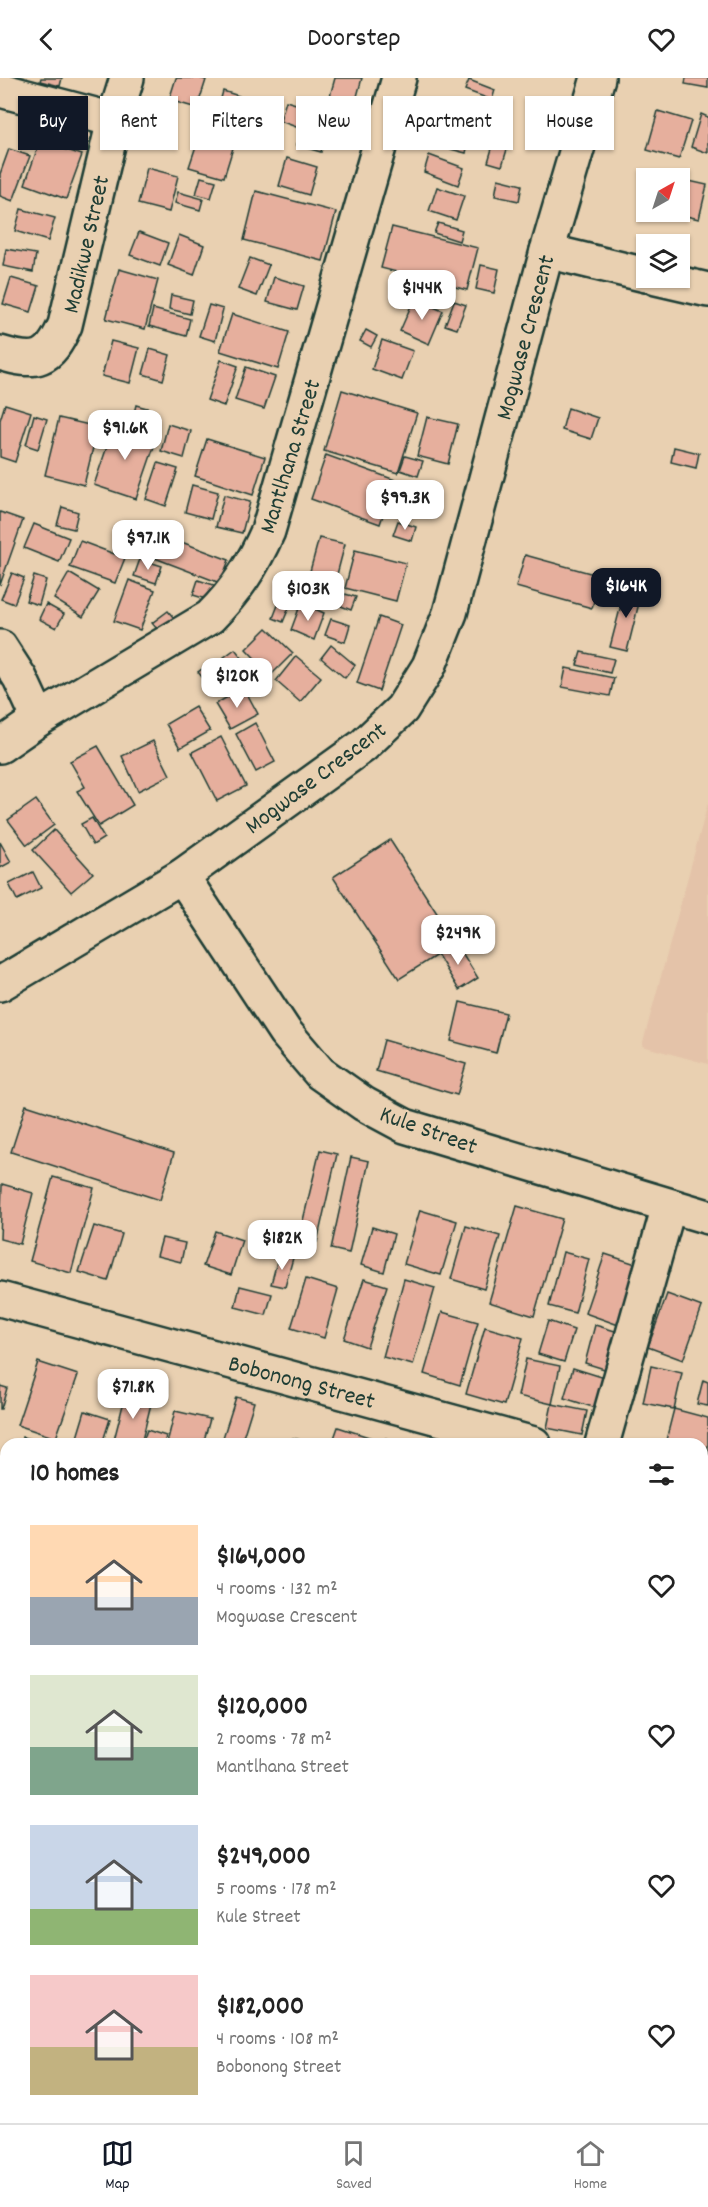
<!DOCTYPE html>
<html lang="en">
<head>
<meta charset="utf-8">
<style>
  body { margin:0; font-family:Dekko,sans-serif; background:#f6f6f6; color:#222; height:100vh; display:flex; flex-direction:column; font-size:22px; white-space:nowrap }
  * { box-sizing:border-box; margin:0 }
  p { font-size:20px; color:#767676 }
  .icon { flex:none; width:33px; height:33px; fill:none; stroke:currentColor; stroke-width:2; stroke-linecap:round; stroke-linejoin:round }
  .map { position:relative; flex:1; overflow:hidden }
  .drawer { position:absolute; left:0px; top:1360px; width:708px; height:686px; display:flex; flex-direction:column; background:#fff; border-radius:18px 18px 0 0; box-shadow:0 2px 4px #0004 }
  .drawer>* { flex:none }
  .top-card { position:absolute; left:18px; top:18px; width:672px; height:54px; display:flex; gap:12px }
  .needle { width:39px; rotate:39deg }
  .buttons { position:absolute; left:636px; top:90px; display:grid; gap:12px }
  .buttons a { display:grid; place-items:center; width:54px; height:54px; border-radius:0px; background:#fff; box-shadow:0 2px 4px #0004; font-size:30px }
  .price { position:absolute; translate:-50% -51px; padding:0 14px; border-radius:12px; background:#fff; color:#222; font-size:20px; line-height:39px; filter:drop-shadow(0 2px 3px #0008) }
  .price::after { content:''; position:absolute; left:50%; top:36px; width:18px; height:14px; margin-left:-9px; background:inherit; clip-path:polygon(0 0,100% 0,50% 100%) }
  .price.current { background:#111827; color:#fff }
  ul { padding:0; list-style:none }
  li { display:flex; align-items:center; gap:18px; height:150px; padding:0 30px }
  li span { display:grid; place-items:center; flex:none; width:168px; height:120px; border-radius:0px; color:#555 }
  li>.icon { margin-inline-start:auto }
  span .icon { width:72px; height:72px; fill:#fffc; stroke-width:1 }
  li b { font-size:26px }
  h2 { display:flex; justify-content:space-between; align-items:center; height:72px; padding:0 30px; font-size:26px }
  .tag { padding:0 21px; border-radius:0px; background:#fff; box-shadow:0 2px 4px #0004; font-size:21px; line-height:54px }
  .tag.current { background:#111827; color:#fff }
  header { display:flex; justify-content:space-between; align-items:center; height:78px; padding:0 30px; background:#fff; font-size:27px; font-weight:600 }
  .dock { display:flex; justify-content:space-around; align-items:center; height:84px; border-top:2px solid #e0e0e0; background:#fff; font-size:16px; color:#767676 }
  .dock a { display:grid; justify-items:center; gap:3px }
  .dock .current { color:#111827 }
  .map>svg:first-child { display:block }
</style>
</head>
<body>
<header><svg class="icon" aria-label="back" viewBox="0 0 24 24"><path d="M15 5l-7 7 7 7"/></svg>Doorstep<svg class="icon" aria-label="heart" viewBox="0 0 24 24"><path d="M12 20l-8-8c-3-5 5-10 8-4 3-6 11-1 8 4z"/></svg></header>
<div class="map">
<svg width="708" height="2045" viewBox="0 0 708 2045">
  <rect width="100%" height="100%" fill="#e9d0b1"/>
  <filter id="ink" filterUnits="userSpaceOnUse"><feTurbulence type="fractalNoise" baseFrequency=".0167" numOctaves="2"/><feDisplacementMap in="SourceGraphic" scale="12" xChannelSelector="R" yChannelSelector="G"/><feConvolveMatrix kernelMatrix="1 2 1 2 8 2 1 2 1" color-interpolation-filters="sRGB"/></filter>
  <g filter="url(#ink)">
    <!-- built -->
    <path fill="#e4c3a9" d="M708 725V986L642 968Z"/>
    <!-- building -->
    <g fill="#e6af9d" stroke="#1f3d34" stroke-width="1.5">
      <path d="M41 0H62L60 8 40 3Z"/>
      <path d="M176 0H199L206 2 197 30 169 22Z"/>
      <path d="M335 0H362L355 26 330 18Z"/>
      <path d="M686 0H708V10L685 6Z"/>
      <path d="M469 2 495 12 492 22 465 12Z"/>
      <path d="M223 13 239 18 232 40 217 35Z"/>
      <path d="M286 23 306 29 299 50 280 43Z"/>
      <path d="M658 33 691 43 679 81 647 72Z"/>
      <path d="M443 35 473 43 466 75 435 67Z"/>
      <path d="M701 36 708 39V75L691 69Z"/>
      <path d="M302 47 326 53 321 74 296 67Z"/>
      <path d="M497 54 511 58 502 88 488 84Z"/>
      <path d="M199 59 233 70 224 99 189 89Z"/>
      <path d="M40 63 82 77 66 121 25 106Z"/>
      <path d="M9 71 30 78 13 123 0 118V96Z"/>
      <path d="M429 77 464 90 458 107 424 94Z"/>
      <path d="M287 80 317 89 309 117 279 108Z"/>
      <path d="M147 90 178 98 169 134 138 126Z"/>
      <path d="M652 94 679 100H651Z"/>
      <path d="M201 99 216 103 211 120 196 116Z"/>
      <path d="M498 101 522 107 519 123 495 118Z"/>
      <path d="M680 101 707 107 699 141 669 134H680Z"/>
      <path d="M437 109 464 118 456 142 429 133Z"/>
      <path d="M256 113 336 134 323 183 244 162Z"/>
      <path d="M178 114 203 121 200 132 175 125Z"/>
      <path d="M21 131 55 140 48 163 15 153Z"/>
      <path d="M438 145 462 152 459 163 434 155Z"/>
      <path d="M392 149 478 170 467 212 381 190Z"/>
      <path d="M139 154 168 165 160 188 130 177Z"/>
      <path d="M179 157 204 167 194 197 168 187Z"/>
      <path d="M6 171 36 176 33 194 3 188Z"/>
      <path d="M250 180 269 187 257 218 238 211Z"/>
      <path d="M481 187 499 191 494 215 476 211Z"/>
      <path d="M119 191 158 202 145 251 106 241Z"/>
      <path d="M274 199 304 208 297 232 267 224Z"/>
      <path d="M11 200 39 208 31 234 3 226Z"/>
      <path d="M171 217 193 222 190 236 169 231Z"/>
      <path d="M414 221 443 233 429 266 400 253Z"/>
      <path d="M454 223 466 227 457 251 445 247Z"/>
      <path d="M209 227 223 231 215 263 199 258Z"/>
      <path d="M153 231 190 241 186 258 149 248Z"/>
      <path d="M232 236 289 254 278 291 220 273Z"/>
      <path d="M366 252 377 258 371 269 360 263Z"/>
      <path d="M382 262 413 273 402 302 372 291Z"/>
      <path d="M111 263 139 270 130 305 102 298Z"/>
      <path d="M150 271 170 277 163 302 143 296Z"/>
      <path d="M221 282 238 288 224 328 207 322Z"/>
      <path d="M246 289 275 299 264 331 235 322Z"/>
      <path d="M342 312 417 335 398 395 324 373Z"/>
      <path d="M5 326 31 334 15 384 0 379V342Z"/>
      <path d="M136 327 154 332 149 348 132 343Z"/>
      <path d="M568 330 598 340 591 361 562 352Z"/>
      <path d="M34 337 47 341 38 371 26 367Z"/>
      <path d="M427 339 458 346 448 386 417 378Z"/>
      <path d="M59 340 98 349 84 407 45 397Z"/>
      <path d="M115 345 157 360 136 421 94 407Z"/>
      <path d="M168 346 191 353 184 380 161 373Z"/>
      <path d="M207 361 265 379 253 417 195 398Z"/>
      <path d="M674 369 699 375 696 390 671 384Z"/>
      <path d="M326 377 395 402 380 446 311 421Z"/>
      <path d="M405 378 423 383 418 398 400 392Z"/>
      <path d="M158 385 178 391 166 428 146 421Z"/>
      <path d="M192 407 218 414 211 441 185 434Z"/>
      <path d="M224 417 250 424 242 455 216 449Z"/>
      <path d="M62 429 78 434 74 451 57 447Z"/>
      <path d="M0 434 23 442 0 507Z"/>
      <path d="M398 443 416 449 412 463 393 457Z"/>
      <path d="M34 446 69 460 59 484 24 470Z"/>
      <path d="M155 454 229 482 220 505 147 477Z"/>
      <path d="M319 460 345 466 335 504 309 497Z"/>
      <path d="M80 463 125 480 115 505 70 489Z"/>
      <path d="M355 472 406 485 396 523 345 510Z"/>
      <path d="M525 477 601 498 592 530 516 509Z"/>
      <path d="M140 481 162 488 156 505 134 498Z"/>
      <path d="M12 495 24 500 14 526 1 521Z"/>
      <path d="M69 495 99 513 83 539 54 521Z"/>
      <path d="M34 498 46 502 39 527 26 523Z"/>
      <path d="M129 502 155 512 140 552 114 543Z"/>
      <path d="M198 502 217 508 213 523 193 517Z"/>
      <path d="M626 508 642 513 627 573 610 569Z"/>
      <path d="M285 509 296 513 283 544 273 540Z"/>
      <path d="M345 516 356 519 351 532 341 528Z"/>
      <path d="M301 525 324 535 314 562 291 552Z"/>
      <path d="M46 526 64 536 56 550 39 541Z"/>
      <path d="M168 533 178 545 162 557 152 545Z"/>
      <path d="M379 539 401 547 379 613 357 605Z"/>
      <path d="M331 541 350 547 345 564 325 557Z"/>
      <path d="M267 550 293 575 271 597 246 571Z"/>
      <path d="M331 567 355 587 345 600 321 580Z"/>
      <path d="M235 571 247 586 234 595 223 580Z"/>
      <path d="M581 574 614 581 610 595 577 587Z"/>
      <path d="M296 578 321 599 300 624 276 603Z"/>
      <path d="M209 586 219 600 209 608 198 594Z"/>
      <path d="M566 590 614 600 610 618 562 609Z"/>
      <path d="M244 610 258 636 230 651 215 626Z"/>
      <path d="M195 629 210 653 180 670 166 646Z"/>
      <path d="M255 645 275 684 256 694 236 656Z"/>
      <path d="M221 659 246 708 217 723 192 674Z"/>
      <path d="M153 663 170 697 138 713 122 678Z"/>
      <path d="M98 668 133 727 99 748 77 713 85 709 70 683Z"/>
      <path d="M36 722 54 747 27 767 8 742Z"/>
      <path d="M92 740 104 760 93 767 81 746Z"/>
      <path d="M54 752 93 795 71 814 33 772Z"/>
      <path d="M390 762 456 865 399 901 333 799Z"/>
      <path d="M0 764 11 784 0 790Z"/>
      <path d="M33 794 41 810 17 822 9 806Z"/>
      <path d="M456 865 478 900 459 912 437 876Z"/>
      <path d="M460 924 506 935 496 975 451 963Z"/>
      <path d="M384 962 466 986 457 1017 376 993Z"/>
      <path d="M26 1027 174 1075 160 1122 11 1074Z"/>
      <path d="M320 1072 337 1076 317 1164 299 1159Z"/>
      <path d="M351 1079 369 1083 349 1175 331 1171Z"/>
      <path d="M53 1099 94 1110 71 1195 30 1183Z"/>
      <path d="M2 1106 33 1115 20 1166 0 1161Z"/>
      <path d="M517 1128 562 1141 534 1238 489 1224Z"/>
      <path d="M420 1132 457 1143 441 1197 404 1186Z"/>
      <path d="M94 1148 122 1156 108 1203 79 1194Z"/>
      <path d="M466 1148 500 1158 484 1211 451 1201Z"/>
      <path d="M372 1149 394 1156 384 1194 361 1187Z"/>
      <path d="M215 1153 242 1162 231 1197 203 1188Z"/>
      <path d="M162 1160 185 1165 181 1184 157 1178Z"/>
      <path d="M563 1174 589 1181 575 1235 549 1228Z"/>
      <path d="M279 1176 293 1180 285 1209 271 1206Z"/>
      <path d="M605 1176 645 1189 624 1249 585 1235Z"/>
      <path d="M306 1201 338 1211 324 1260 291 1250Z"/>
      <path d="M364 1201 387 1208 367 1269 344 1261Z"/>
      <path d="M404 1201 435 1210 413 1287 383 1279Z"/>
      <path d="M240 1208 272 1216 266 1237 235 1229Z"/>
      <path d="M667 1216 702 1229 683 1282 648 1269Z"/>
      <path d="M442 1234 478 1244 460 1307 424 1296Z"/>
      <path d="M548 1243 574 1252 564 1284 538 1276Z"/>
      <path d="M595 1247 625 1256 614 1294 585 1285Z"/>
      <path d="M485 1249 523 1260 504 1327 466 1316Z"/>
      <path d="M526 1281 560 1288 552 1326 518 1318Z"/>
      <path d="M38 1284 78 1297 56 1360 17 1347Z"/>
      <path d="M651 1288 682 1295 674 1331 643 1325Z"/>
      <path d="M573 1290 608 1301 599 1331 564 1320Z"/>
      <path d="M703 1302 708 1304V1328L697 1326Z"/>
      <path d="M0 1308 7 1310 1 1331H0Z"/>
      <path d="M126 1315 152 1322 141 1366H113Z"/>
      <path d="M236 1319 254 1324 241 1366H221Z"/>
      <path d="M552 1326 587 1333 582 1357 547 1350Z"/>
      <path d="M674 1331 708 1340V1394L702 1392V1366H665Z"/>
      <path d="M85 1333 110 1341 102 1366H75Z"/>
      <path d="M175 1333 210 1341 203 1366 167 1365Z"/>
      <path d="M338 1349 378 1362 376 1366H332Z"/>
      <path d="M147 1352 166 1358 164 1366H142Z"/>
      <path d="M22 1359 53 1365V1366H21Z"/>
      <path d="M293 1360 316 1366H291Z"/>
      <path d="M386 1360 406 1366H384Z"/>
      <path d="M3 1385 6 1386V1452L0 1450V1396Z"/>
      <path d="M706 1492 708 1493V1524L702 1522V1506Z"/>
      <path d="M702 1556 708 1558V1625L702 1623Z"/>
      <path d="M702 1738 708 1740V1785L702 1784Z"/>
      <path d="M1 1819 6 1821V1846L0 1844Z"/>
      <path d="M0 1904 6 1906V1940L0 1938Z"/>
      <path d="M702 1985 708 1986V2015L702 2045H664L665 2040H702Z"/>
      <path d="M356 2040H398L397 2045H354Z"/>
      <path d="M442 2040H472L483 2043 482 2045H440Z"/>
      <path d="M507 2040H524L536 2043 535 2045H506Z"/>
    </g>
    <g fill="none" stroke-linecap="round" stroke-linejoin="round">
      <defs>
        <g id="street">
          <path d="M0 12 114 42"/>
          <path d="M547 173 646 197"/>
          <path d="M656 200 708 212"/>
          <path d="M0 275C37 286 49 283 65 247L114 42 127 0"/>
          <path d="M0 569 20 600 39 641"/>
          <path d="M0 668 39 641 210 539C236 513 253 487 268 453L399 0"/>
          <path d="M182 798 285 954 320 995 364 1026 405 1048 708 1139"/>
          <path d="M0 906 182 798 363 668 402 631 429 588 450 535 547 173 598 0"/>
          <path d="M0 1221 534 1366"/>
          <path d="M602 1366 669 1128"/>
          <path d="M702 1413 708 1415"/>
          <path d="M0 1478 6 1479"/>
          <path d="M702 1672 708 1674"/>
          <path d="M0 1741 6 1743"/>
          <path d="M702 1938 708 1940"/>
          <path d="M0 2001 6 2003"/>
          <path d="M141 2040 159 2045"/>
          <path d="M408 2045 410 2040"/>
        </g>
      </defs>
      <!-- street casing -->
      <use href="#street" stroke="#1f3d34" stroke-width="38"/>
      <!-- street -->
      <use href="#street" stroke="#e9d0b1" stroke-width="33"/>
    </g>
  </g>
  <g text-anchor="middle" stroke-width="4.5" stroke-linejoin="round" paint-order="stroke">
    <!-- street labels -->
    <g font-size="24" fill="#1f3d34" stroke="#e9d0b1">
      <text transform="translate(85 166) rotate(-77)" y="8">Madikwe Street</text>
      <text transform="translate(524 259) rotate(-75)" y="8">Mogwase Crescent</text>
      <text transform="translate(289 378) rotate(-73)" y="8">Mantlhana Street</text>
      <text transform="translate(315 699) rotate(-37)" y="8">Mogwase Crescent</text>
      <text transform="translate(429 1051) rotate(20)" y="8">Kule Street</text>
      <text transform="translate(302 1303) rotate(15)" y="8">Bobonong Street</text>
    </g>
  </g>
</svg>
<div class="buttons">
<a><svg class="needle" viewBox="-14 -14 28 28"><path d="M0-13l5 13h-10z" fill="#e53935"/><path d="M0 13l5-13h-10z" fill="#767676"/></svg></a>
<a><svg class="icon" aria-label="layers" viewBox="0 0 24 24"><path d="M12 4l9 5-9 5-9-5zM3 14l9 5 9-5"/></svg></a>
</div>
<b class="price" style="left:422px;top:243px">$144K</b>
<b class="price" style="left:125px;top:383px">$91.6K</b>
<b class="price" style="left:405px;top:453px">$99.3K</b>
<b class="price" style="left:148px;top:493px">$97.1K</b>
<b class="price current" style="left:626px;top:541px">$164K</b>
<b class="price" style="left:308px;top:544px">$103K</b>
<b class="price" style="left:237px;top:631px">$120K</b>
<b class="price" style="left:458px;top:888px">$249K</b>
<b class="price" style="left:282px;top:1193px">$182K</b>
<b class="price" style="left:133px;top:1342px">$71.8K</b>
<div class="top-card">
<a class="tag current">Buy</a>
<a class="tag">Rent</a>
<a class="tag">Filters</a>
<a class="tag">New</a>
<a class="tag">Apartment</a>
<a class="tag">House</a>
</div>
<section class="drawer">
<h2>10 homes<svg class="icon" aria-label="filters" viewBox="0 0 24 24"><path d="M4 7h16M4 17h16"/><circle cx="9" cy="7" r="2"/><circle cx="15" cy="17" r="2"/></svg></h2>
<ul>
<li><span style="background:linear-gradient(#ffd9b3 60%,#9aa5b1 0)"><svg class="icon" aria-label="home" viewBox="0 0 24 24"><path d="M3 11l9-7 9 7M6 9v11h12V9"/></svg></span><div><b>$164,000</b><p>4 rooms · 132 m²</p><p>Mogwase Crescent</p></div><svg class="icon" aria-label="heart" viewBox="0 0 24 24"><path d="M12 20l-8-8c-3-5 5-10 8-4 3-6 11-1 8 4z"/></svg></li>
<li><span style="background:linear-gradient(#dfe7d0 60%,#7fa58c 0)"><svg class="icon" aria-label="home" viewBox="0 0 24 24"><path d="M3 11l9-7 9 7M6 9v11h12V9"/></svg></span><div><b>$120,000</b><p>2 rooms · 78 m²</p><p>Mantlhana Street</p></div><svg class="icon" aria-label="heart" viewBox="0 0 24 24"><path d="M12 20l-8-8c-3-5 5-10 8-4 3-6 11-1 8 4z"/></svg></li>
<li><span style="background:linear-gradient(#c9d6e8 70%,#8fb573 0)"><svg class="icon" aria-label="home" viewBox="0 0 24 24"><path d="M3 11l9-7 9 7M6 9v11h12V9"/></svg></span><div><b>$249,000</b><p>5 rooms · 178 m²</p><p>Kule Street</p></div><svg class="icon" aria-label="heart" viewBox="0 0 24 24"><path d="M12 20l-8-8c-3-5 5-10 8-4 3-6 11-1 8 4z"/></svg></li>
<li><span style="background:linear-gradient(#f6c9c9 60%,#c2b280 0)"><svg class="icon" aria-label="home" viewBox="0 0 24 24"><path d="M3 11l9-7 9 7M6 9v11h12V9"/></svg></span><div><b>$182,000</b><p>4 rooms · 108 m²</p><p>Bobonong Street</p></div><svg class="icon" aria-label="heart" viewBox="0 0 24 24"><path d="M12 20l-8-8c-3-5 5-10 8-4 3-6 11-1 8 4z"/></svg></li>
</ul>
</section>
</div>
<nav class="dock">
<a class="current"><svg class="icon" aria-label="map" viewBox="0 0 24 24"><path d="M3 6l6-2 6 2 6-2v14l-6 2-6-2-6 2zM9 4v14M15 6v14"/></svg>Map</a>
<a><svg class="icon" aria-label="saved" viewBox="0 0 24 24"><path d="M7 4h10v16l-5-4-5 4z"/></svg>Saved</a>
<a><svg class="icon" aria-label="home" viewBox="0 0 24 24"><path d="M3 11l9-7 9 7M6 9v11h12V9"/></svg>Home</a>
</nav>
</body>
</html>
